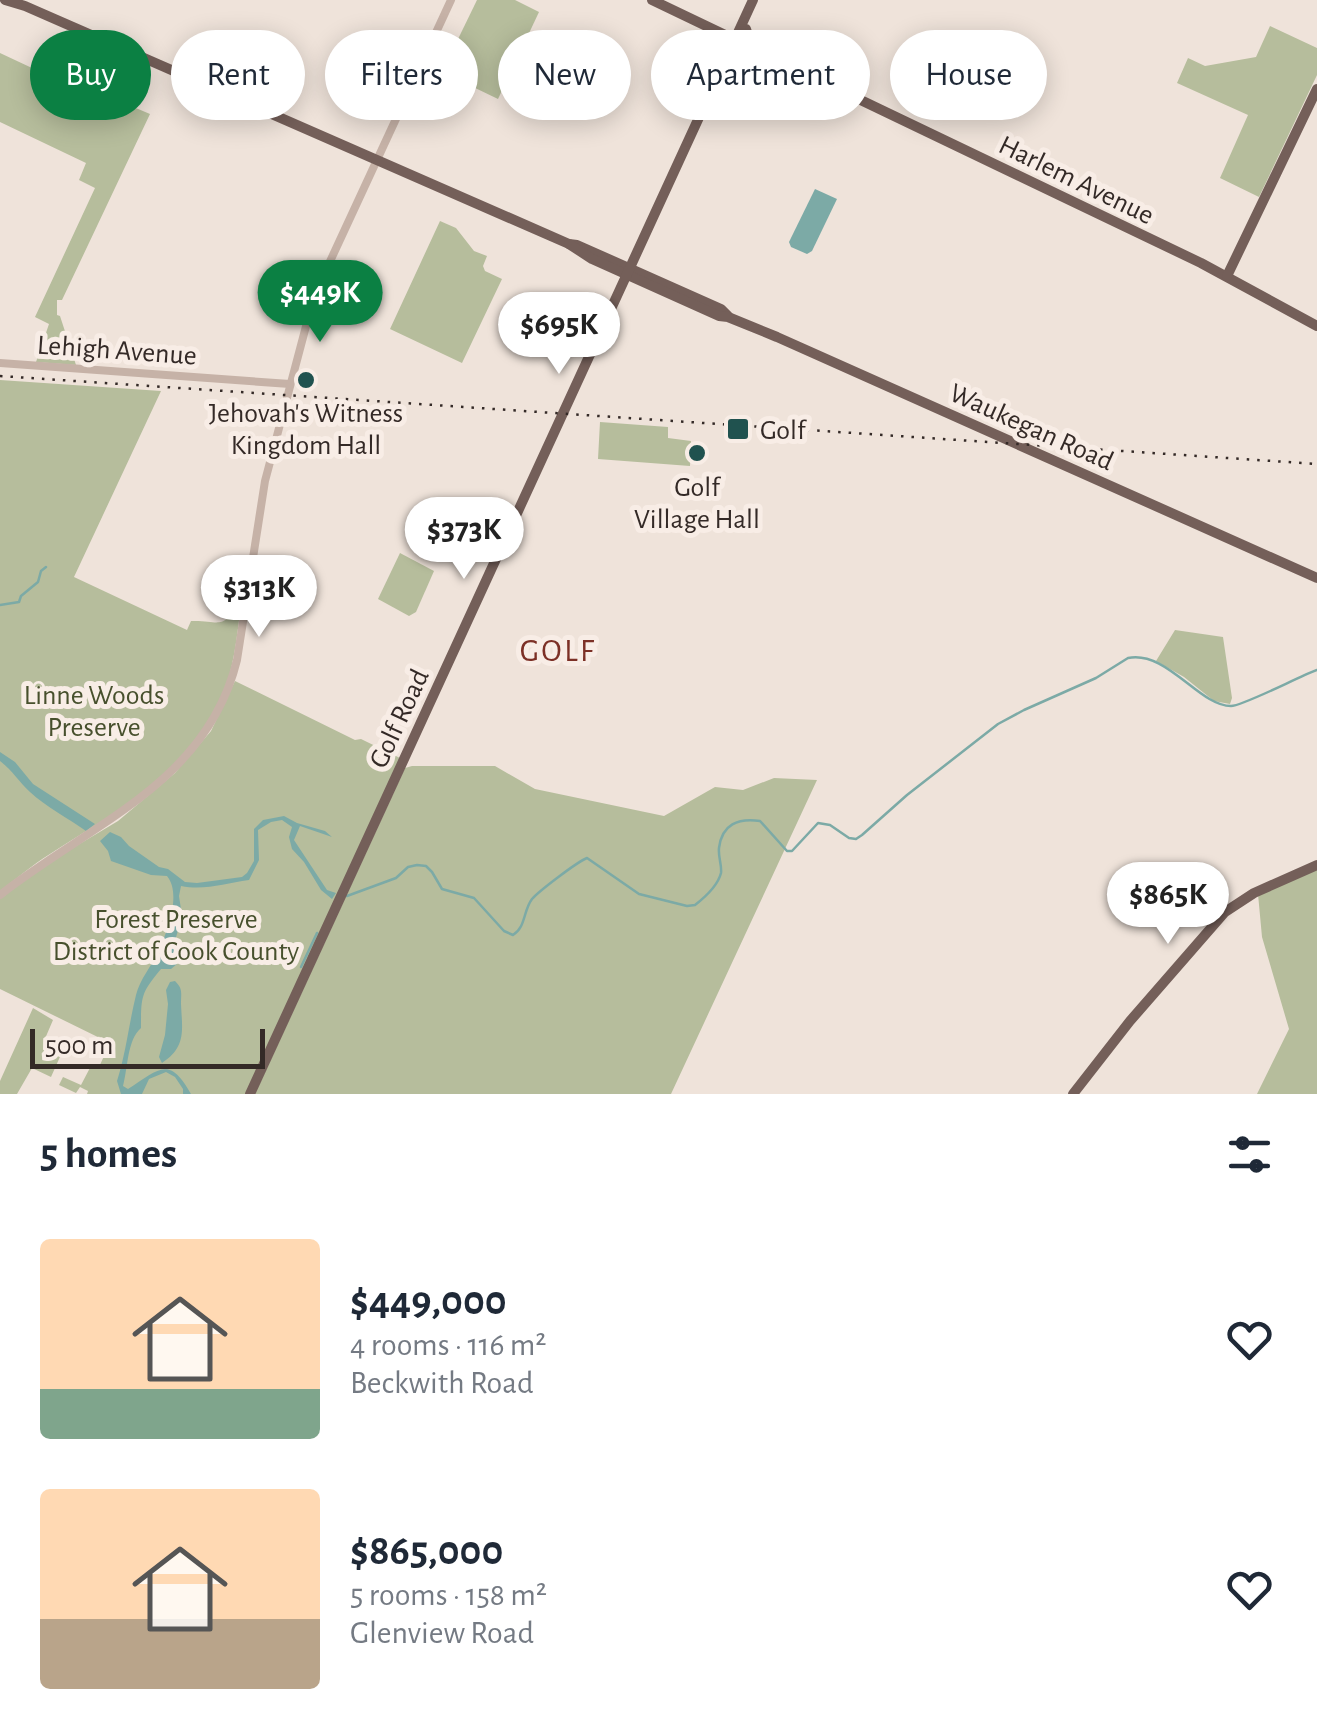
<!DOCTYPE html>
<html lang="en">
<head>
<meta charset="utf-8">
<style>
  body { margin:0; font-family:"Alegreya Sans",sans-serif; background:#f6f6f7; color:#1f2937; height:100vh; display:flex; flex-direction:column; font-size:38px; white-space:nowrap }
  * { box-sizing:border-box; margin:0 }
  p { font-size:32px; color:#747a83 }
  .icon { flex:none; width:55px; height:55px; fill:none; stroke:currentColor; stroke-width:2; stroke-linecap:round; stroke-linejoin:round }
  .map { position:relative; height:1094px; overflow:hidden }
  .sheet { display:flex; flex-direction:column; background:#fff; flex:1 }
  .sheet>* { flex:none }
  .banner { position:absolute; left:30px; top:30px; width:1258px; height:90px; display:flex; gap:20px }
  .scale { position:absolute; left:30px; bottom:25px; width:235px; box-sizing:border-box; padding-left:10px; border:5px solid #342a27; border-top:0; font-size:28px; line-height:35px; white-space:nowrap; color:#342a27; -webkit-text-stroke:8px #f8ede6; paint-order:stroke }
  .price { position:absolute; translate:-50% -85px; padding:0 22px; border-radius:35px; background:#fff; color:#222; font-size:32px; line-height:65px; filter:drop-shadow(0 2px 5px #0008) }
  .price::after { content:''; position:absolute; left:50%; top:60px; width:30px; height:22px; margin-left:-15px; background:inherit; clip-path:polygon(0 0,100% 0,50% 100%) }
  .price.on { background:#0b8043; color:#fff }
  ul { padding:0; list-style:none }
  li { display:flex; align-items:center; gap:30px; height:250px; padding:0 40px }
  li span { display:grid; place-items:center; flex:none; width:280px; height:200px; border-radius:10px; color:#555 }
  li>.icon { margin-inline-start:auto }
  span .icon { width:120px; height:120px; fill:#fffc; stroke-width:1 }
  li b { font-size:42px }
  h2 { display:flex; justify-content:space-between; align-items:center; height:120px; padding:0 40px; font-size:42px }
  .pill { padding:0 35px; border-radius:45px; background:#fff; box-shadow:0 5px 25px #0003; font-size:35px; line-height:90px }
  .pill.on { background:#0b8043; color:#fff }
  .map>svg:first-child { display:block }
</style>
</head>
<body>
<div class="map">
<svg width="1317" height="1094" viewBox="0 0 1317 1094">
  <rect width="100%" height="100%" fill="#efe3da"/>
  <!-- green -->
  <g fill="#b6bd9c">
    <path d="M477 0H515L539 12 498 99 442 72Z"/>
    <path d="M1270 26 1317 48V75L1259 197 1220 178 1248 115 1177 83 1188 58 1205 66 1256 57Z"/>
    <path d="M0 53 32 68 37 59 129 101 131 106 150 114 62 300H57V315L60 316 76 365 36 362 49 324 35 317 95 188 79 180 86 163 0 122Z"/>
    <path d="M440 221 456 228 474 251 487 256 483 266 485 271 502 279 462 363 390 329Z"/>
    <path d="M0 380 161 391 74 577 187 630 191 621C220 620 220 631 241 604 237 636 234 671 220 702 186 774 114 813 50 854 32 865 16 879 0 891Z"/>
    <path d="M600 422 668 427V438L691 441 690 466 598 459Z"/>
    <path d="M400 553 434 571 416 612 409 616 378 599Z"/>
    <path d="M1175 630 1223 637 1232 698 1230 704 1214 701 1184 677 1156 661Z"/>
    <path d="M235 681 355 740 361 739 400 758 246 1094H87L88 1091 80 1087 76 1093 59 1085 63 1077 81 1085 92 1064 99 1067 110 1043 0 989V898L36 870 118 821 175 773 211 731Z"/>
    <path d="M412 766H495L535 789 664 816 715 787 743 790 774 778 817 780 671 1094H255L405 768Z"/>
    <path d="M1317 868V1094H1257L1289 1029 1262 937 1258 894Z"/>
    <path d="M33 1008 53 1020 44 1041 63 1050 51 1077 32 1068 17 1094H0V1081Z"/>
  </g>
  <!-- water -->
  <g fill="#7caaa6">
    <path d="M815 189 837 199 812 251 807 254 791 247 789 242Z"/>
    <path d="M0 752 15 762 33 784 95 824 86 831C68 818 46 807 30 792 19 782 12 770 0 761Z"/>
    <path d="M284 816 297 823 325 831 332 837 300 826 294 840 327 890 336 893 332 899 321 890 304 862 292 849 289 837 292 827 282 820 271 822 258 830 259 860 249 880C225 883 205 891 181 886L179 896 182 916 175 941 177 964 171 969H161C141 993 141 996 141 1028 127 1040 128 1068 123 1086L128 1089C158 1070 169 1054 191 1094H183V1089L175 1077 166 1072 149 1079 142 1094H121L117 1081C126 1053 129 1023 136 995 140 979 151 967 158 952 167 933 182 894 167 876L151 875 111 861 108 851 100 841 110 832 121 837 129 846 159 867 168 869 185 882 197 883 242 877 247 873 254 861V829L263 820Z"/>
    <path d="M175 981C183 989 181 992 181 1004 182 1029 187 1047 162 1063L159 1057 165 1035 168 1004 166 990 170 982Z"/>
  </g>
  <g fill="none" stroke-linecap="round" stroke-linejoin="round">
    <!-- stream -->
    <g stroke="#7caaa6" stroke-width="2.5">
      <path d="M0 605 19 602 21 596 38 582 41 571 46 567"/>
      <path d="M347 896 396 878 408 867 417 865 426 866 432 872 442 889 474 898 504 931 513 935C526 927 523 911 532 899 539 891 577 862 587 858L639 894 687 906 695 905C704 898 718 885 721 873 722 865 718 857 719 848 722 824 738 818 760 821L787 851H792L818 823 830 825 849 838 856 839 862 835 907 795 998 724 1024 710 1096 678 1128 658C1167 650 1199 706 1231 706 1243 706 1300 676 1317 670"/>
      <path d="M301 967 317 933"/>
    </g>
    <!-- minor -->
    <g stroke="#c6b2a7" stroke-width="8">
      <path d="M0 363 290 384"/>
      <path d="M0 895C90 824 207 783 237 660L265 481 314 296 451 0"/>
    </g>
    <!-- major -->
    <g stroke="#745f59" stroke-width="10">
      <path d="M5 0 25 6 569 244 577 245 721 309 728 316"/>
      <path d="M652 0 1201 263 1317 326"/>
      <path d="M731 61 740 51 752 48 746 29"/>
      <path d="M569 244 592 259 719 316 728 317 777 337 1317 578"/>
      <path d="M1227 276 1317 89"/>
      <path d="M250 1094 753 0"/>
      <path d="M1073 1094 1130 1021 1225 912 1254 893 1317 865"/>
    </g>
    <!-- rail -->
    <path stroke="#342a27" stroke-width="2.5" stroke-dasharray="2.5 8" stroke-linecap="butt" d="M0 376 1317 464"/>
  </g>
  <!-- markers -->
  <g fill="#20524f" stroke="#f8ede6" stroke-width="4">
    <circle cx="306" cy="380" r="10"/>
    <rect x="726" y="417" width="24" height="24" rx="5"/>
    <circle cx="697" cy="453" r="10"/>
  </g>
  <g text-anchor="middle" stroke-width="10" stroke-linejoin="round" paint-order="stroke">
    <!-- street labels -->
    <g font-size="28" fill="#342a27" stroke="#f8ede6">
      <text transform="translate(1077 179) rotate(26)" y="10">Harlem Avenue</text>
      <text transform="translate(117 349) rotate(4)" y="10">Lehigh Avenue</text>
      <text transform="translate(1032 426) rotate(24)" y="10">Waukegan Road</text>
      <text transform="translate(398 718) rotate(-65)" y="10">Golf Road</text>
    </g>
    <!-- poi labels -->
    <g font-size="28" fill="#342a27" stroke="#f8ede6">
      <text x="306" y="422">Jehovah's Witness<tspan x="306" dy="32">Kingdom Hall</tspan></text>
      <text x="760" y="439" text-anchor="start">Golf</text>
      <text x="697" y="496">Golf<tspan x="697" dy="32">Village Hall</tspan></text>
    </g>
    <!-- park labels -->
    <g font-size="28" fill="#47502d" stroke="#f8ede6">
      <text x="94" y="704">Linne Woods<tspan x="94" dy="32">Preserve</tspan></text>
      <text x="176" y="928">Forest Preserve<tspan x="176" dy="32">District of Cook County</tspan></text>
    </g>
    <!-- quarter labels -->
    <g font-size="32" letter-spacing="2.5" fill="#7c3026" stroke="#f8ede6">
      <text x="558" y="661">GOLF</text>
    </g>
  </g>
</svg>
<div class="scale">500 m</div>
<b class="price on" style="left:320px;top:345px">$449K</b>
<b class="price" style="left:559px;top:377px">$695K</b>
<b class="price" style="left:464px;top:582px">$373K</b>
<b class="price" style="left:259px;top:640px">$313K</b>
<b class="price" style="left:1168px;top:947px">$865K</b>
<div class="banner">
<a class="pill on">Buy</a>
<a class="pill">Rent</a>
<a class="pill">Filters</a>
<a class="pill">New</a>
<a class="pill">Apartment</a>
<a class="pill">House</a>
</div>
</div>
<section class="sheet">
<h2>5 homes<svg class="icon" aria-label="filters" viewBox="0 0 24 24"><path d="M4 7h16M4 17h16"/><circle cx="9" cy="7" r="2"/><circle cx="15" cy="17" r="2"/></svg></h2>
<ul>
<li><span style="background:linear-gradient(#ffd9b3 75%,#7fa58c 0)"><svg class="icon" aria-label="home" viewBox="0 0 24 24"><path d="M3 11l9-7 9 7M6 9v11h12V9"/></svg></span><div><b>$449,000</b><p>4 rooms · 116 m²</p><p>Beckwith Road</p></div><svg class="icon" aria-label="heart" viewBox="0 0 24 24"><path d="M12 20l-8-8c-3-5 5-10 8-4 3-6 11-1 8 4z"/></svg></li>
<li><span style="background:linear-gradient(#ffd9b3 65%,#b9a48a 0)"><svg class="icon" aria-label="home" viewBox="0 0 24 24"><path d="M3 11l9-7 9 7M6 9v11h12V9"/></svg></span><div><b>$865,000</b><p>5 rooms · 158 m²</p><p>Glenview Road</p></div><svg class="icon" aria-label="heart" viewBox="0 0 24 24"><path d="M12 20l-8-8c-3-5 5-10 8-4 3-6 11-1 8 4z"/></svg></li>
</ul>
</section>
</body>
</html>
